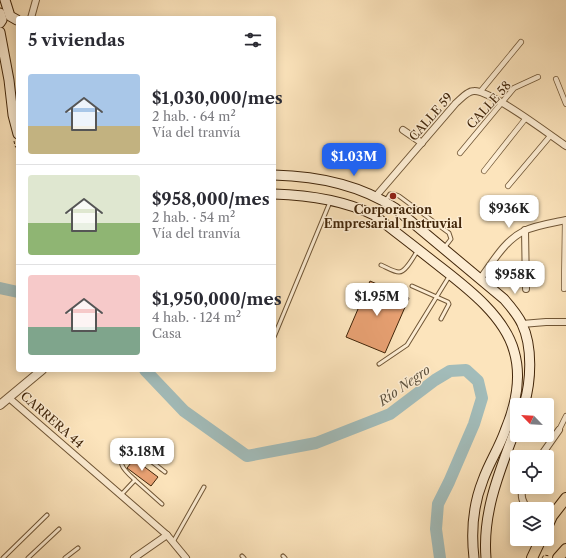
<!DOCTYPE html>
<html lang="es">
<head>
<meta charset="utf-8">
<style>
  body { margin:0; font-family:"Libre Caslon Text",serif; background:#f2f2f3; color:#2b2b33; height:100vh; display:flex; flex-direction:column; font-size:15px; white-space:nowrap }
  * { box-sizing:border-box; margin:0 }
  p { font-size:13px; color:#7c7c81 }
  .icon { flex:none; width:22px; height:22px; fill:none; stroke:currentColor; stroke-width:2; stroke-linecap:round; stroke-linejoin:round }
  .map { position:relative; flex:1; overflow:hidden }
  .sheet { position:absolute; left:16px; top:16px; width:260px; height:356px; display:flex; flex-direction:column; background:#fff; border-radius:4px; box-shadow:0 2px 10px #0003 }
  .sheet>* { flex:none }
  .needle { width:26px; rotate:295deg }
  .buttons { position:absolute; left:510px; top:398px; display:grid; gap:8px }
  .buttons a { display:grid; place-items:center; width:44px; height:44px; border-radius:4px; background:#fff; box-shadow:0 2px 10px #0003; font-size:20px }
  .price { position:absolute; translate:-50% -34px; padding:0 9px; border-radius:8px; background:#fff; color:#222; font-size:13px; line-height:26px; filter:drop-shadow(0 1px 2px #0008) }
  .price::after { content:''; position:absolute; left:50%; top:24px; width:12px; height:9px; margin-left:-6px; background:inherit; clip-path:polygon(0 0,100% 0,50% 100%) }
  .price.on { background:#2563eb; color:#fff }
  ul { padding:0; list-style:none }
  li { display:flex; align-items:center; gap:12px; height:100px; padding:0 12px }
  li+li { border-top:1px solid #e1e1e2 }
  li span { display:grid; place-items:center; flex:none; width:112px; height:80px; border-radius:4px; color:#555 }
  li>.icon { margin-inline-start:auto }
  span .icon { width:48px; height:48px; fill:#fffc; stroke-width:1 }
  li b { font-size:17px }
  h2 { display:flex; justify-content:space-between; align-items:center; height:48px; padding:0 12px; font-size:17px }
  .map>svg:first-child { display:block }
</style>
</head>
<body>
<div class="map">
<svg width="566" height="558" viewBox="0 0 566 558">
  <rect width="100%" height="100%" fill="#fce4bc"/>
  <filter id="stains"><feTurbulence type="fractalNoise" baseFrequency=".005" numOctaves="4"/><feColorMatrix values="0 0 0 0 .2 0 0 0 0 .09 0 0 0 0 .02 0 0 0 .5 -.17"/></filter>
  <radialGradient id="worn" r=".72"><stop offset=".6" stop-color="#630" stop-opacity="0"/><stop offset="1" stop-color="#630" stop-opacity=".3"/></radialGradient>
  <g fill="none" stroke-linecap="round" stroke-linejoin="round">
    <!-- river -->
    <g stroke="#a2bcba" stroke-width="12">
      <path d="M0 288 18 292"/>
      <path d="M145 370 184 411 247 456 316 443 390 414 435 380 450 371 466 370 478 381 482 398 474 424 449 482 438 504 436 529 440 558"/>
    </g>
  </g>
  <!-- building -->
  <g fill="#e7a072" stroke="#42260a">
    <path d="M370 281 409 298 385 353 346 337Z"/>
    <path d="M134 459 158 477 151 486 127 468Z"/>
  </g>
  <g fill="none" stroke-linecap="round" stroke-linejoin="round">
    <defs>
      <g id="service">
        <path d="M386 200 390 194H394L399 196 449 233 451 239 444 248"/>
        <path d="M381 265C386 267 394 272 399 272 406 272 414 256 418 250"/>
        <path d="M412 286 448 302 449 304 441 319"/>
        <path d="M274 337 330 202"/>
        <path d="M379 364 407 345 450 275"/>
        <path d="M135 480 162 504"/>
        <path d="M121 495 135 480C124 470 113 461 131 451 144 453 155 465 165 472"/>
        <path d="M173 542 204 487"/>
        <path d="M242 556 244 558"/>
        <path d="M283 556 285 558"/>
        <path d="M3 558 47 515"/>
        <path d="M28 558 59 529"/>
        <path d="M65 558 78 548"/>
      </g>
      <g id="pedestrian">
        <path d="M556 79 566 104"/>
        <path d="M480 92 521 42"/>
        <path d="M460 153 514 88 538 77"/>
        <path d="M484 171 526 118"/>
        <path d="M508 186 551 135"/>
        <path d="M564 289 565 220"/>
        <path d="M559 430 566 416"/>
      </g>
      <g id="minor">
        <path d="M31 18 36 0"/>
        <path d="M403 130 422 143"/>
        <path d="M376 196 456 103C461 99 467 91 474 91 491 90 550 135 566 146"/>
        <path d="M525 230 526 289"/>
        <path d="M480 279C493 262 504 241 524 231 536 225 553 223 566 220"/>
        <path d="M522 324 546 322H566"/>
        <path d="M9 398 167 535 186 558"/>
        <path d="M540 457 559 430"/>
        <path d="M522 487C521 497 522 502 528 509"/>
        <path d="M134 558 167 535"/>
      </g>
      <path id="tertiary" d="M0 405 42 370"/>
      <g id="secondary">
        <path d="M5 0 10 16 17 20"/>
        <path d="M0 13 2 20 0 23"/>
        <path d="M0 32 9 80 13 115 18 134"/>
        <path d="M274 175C316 176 360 185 395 208L504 299C511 307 518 315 522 324 533 347 531 382 524 405"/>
        <path d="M274 194C308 195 343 200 374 215 394 231 414 246 434 262 462 284 504 314 514 351 522 378 516 405 505 431 499 448 489 463 483 480 473 505 471 532 474 558"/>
        <path d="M486 558C482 511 501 468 517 425"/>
      </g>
      <g id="primary">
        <path d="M547 527 552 516 566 498"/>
        <path d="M532 558 541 539"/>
        <path d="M558 558 566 549"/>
      </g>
    </defs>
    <!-- service casing -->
    <use href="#service" stroke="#705636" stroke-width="5"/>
    <!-- pedestrian casing -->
    <use href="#pedestrian" stroke="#705636" stroke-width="6"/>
    <!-- minor casing -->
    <use href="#minor" stroke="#705636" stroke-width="8"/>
    <!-- tertiary casing -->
    <use href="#tertiary" stroke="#705636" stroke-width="10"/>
    <!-- secondary casing -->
    <use href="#secondary" stroke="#42260a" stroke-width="11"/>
    <!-- primary casing -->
    <use href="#primary" stroke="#42260a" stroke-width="12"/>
    <!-- path -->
    <g stroke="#42260a" stroke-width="1" stroke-dasharray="3 2" stroke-linecap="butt">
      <path d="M14 141 15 146 18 150"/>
      <path d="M542 558 544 555 550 556"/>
    </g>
    <!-- service -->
    <use href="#service" stroke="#fdedd3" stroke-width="3"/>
    <!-- pedestrian -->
    <use href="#pedestrian" stroke="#fdedd3" stroke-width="4.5"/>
    <!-- minor -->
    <use href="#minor" stroke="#fdedd3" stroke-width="6"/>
    <!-- tertiary -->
    <use href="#tertiary" stroke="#fdedd3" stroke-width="8"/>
    <!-- secondary -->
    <use href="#secondary" stroke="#fdedd3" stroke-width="9"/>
    <!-- primary -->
    <use href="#primary" stroke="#fce4bc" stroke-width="10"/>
  </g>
  <!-- markers -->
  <circle fill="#8f2418" stroke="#fdedd3" stroke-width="1.5" cx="393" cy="196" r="4"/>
  <g text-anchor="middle" stroke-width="3" stroke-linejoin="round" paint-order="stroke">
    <!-- street labels -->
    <g font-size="12" fill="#42260a" stroke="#fdedd3">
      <text transform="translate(489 105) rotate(-48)" y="4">CALLE 58</text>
      <text transform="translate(431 117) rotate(-49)" y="4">CALLE 59</text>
      <text transform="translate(52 420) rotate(41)" y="4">CARRERA 44</text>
    </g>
    <!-- poi labels -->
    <g font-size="12" font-weight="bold" fill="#42260a" stroke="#fdedd3">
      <text x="393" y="214">Corporacion<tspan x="393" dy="14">Empresarial Instruvial</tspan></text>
    </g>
    <!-- water labels -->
    <g font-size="13" font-style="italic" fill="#5f533f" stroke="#fdedd3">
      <text transform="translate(404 385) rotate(-35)" y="5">Río Negro</text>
    </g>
  </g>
  <rect width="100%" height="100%" filter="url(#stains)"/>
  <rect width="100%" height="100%" fill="url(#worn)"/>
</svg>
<div class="buttons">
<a><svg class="needle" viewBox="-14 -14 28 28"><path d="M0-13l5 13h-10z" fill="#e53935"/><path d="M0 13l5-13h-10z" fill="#7c7c81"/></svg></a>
<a><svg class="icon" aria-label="locate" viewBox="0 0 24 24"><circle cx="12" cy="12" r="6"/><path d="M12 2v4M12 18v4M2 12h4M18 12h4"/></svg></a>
<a><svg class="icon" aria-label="layers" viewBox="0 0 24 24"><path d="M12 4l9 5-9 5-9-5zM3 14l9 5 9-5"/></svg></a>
</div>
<b class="price on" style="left:354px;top:177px">$1.03M</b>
<b class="price" style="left:509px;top:229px">$936K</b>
<b class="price" style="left:515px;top:295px">$958K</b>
<b class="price" style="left:377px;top:317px">$1.95M</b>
<b class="price" style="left:142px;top:472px">$3.18M</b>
<section class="sheet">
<h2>5 viviendas<svg class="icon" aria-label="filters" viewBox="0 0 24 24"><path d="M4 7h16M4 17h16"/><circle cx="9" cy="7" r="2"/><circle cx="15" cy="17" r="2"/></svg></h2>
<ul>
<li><span style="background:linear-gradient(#a9c7e8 65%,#c2b280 0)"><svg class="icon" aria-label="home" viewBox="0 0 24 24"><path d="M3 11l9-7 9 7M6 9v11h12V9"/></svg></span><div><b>$1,030,000/mes</b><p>2 hab. · 64 m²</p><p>Vía del tranvía</p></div></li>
<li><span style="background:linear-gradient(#dfe7d0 60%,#8fb573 0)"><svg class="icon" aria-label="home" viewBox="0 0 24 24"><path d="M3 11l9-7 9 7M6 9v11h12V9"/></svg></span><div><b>$958,000/mes</b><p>2 hab. · 54 m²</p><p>Vía del tranvía</p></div></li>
<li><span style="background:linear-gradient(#f6c9c9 65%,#7fa58c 0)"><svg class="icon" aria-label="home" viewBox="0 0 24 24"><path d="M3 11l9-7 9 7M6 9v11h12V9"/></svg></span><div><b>$1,950,000/mes</b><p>4 hab. · 124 m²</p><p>Casa</p></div></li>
</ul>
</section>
</div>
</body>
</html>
